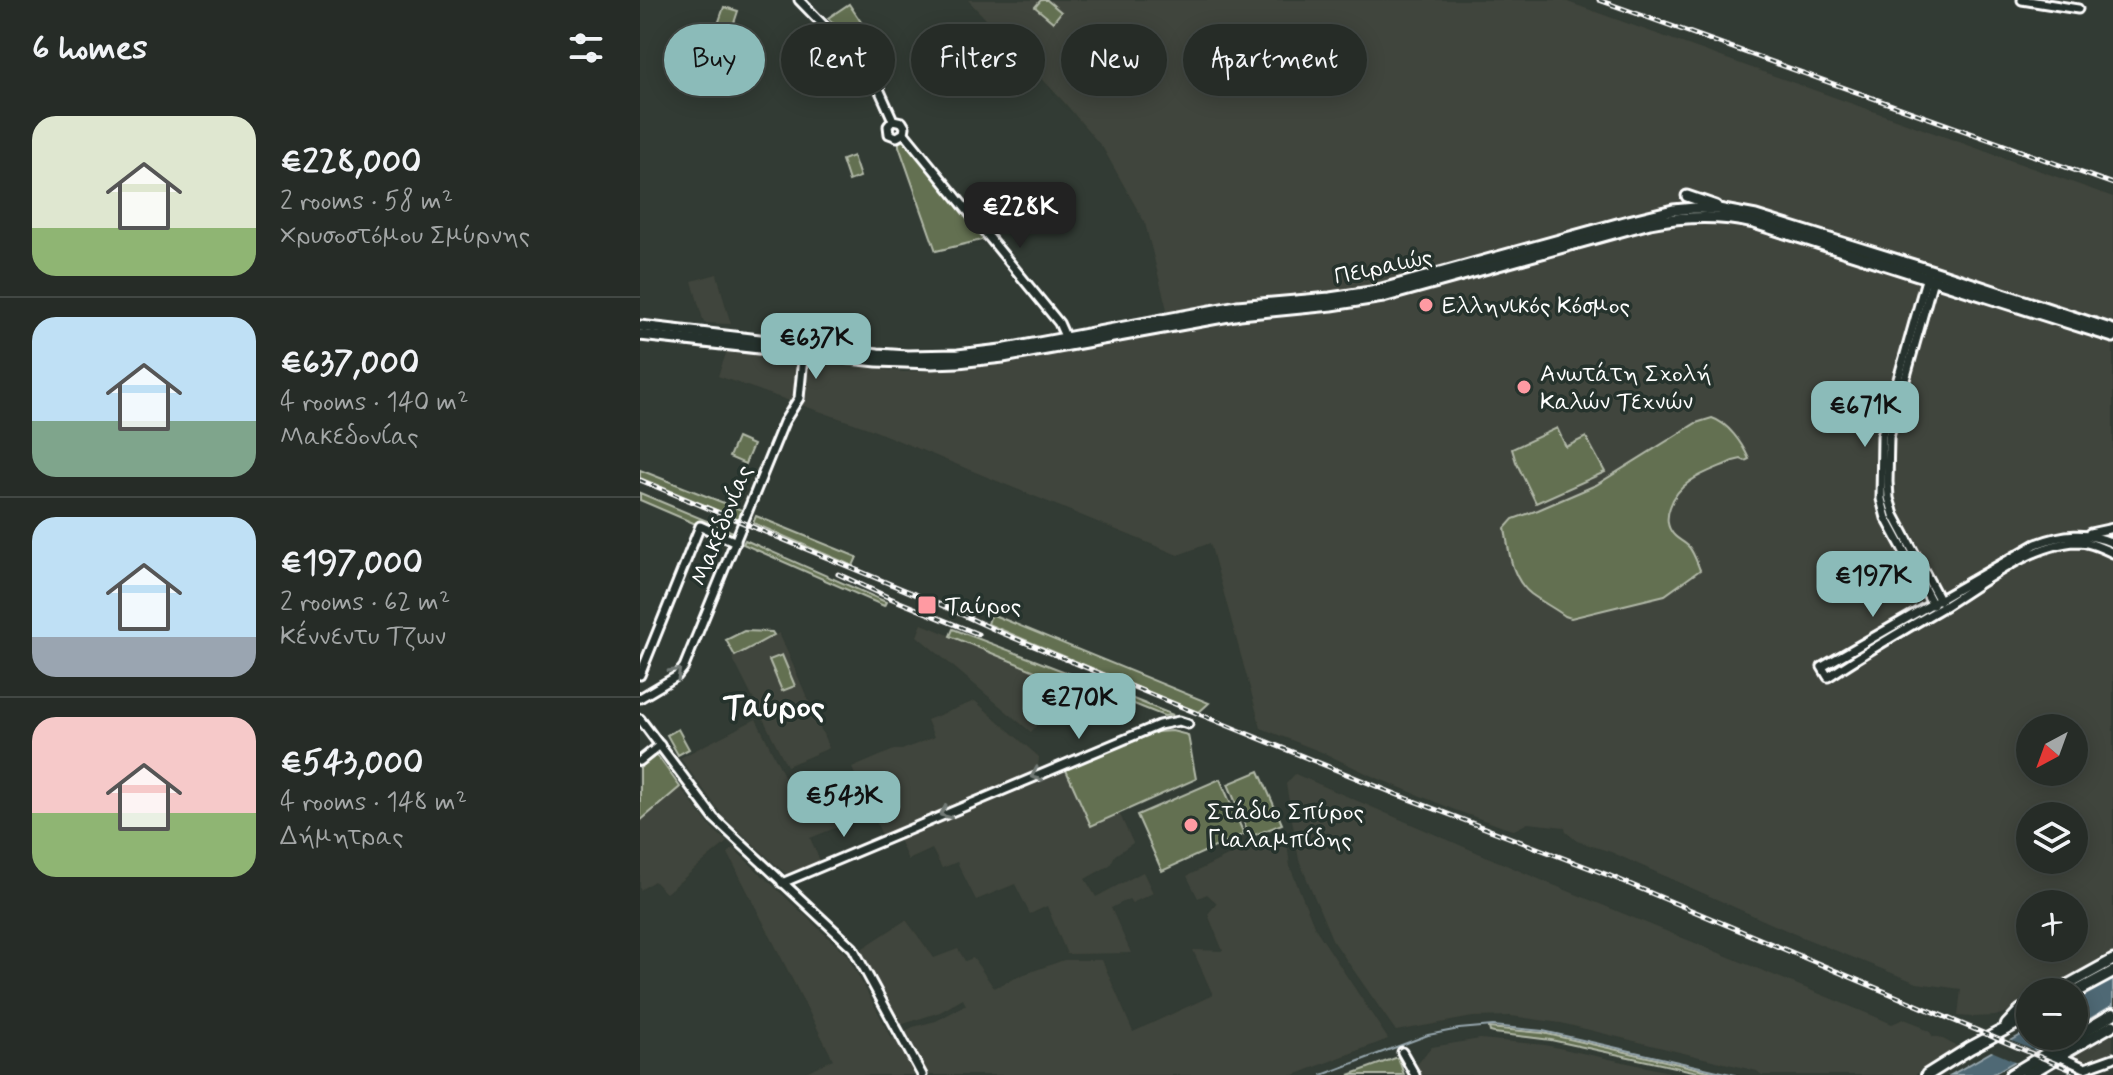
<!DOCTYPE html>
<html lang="en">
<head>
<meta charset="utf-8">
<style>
  body { margin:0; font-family:Mynerve,sans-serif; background:#2e342f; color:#f1f3f6; height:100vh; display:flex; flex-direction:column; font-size:30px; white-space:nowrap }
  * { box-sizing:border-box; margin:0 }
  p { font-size:26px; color:#a4a7a7 }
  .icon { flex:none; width:44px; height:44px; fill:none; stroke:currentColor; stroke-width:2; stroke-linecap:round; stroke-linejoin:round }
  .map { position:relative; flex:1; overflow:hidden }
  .side { display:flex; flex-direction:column; background:#262c27; width:640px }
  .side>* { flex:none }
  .banner { position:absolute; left:24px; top:24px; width:760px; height:72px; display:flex; gap:16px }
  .needle { width:52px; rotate:221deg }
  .controls { position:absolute; left:1376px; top:714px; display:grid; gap:16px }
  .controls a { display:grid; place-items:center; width:72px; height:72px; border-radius:50%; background:#262c27; box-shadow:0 4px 20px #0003,0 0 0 2px #424844; font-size:40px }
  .price { position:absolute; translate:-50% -68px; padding:0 18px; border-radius:16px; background:#8bbbb9; color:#111; font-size:26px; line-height:52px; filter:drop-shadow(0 2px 4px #0008) }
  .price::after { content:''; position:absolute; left:50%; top:48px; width:24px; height:18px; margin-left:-12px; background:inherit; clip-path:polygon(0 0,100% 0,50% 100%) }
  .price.on { background:#222; color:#fff }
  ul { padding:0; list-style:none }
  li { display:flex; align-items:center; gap:24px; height:200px; padding:0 32px }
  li+li { border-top:2px solid #424844 }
  li span { display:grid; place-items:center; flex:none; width:224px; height:160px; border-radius:24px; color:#555 }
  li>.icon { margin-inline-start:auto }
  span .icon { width:96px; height:96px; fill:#fffc; stroke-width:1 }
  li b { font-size:34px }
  h2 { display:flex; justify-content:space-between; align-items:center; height:96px; padding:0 32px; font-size:34px }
  .pill { padding:0 28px; border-radius:36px; background:#262c27; box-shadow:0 4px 20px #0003,0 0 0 2px #424844; font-size:28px; line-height:72px }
  .pill.on { background:#8bbbb9; color:#111 }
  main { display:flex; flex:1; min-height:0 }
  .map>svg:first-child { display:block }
</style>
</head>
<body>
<main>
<section class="side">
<h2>6 homes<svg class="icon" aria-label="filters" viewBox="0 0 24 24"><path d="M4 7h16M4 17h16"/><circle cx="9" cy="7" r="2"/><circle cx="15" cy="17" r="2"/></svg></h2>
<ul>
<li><span style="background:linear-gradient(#dfe7d0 70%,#8fb573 0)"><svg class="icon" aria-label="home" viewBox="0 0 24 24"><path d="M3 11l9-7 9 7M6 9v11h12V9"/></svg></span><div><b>€228,000</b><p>2 rooms · 58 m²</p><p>Χρυσοστόμου Σμύρνης</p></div></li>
<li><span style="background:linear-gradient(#bfe0f5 65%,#7fa58c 0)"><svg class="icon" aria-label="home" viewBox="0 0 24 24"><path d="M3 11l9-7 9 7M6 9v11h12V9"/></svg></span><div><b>€637,000</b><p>4 rooms · 140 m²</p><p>Μακεδονίας</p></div></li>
<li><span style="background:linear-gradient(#bfe0f5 75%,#9aa5b1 0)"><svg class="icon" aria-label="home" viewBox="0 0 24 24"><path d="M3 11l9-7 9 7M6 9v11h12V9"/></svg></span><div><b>€197,000</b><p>2 rooms · 62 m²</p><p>Κέννεντυ Τζων</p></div></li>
<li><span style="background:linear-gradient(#f6c9c9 60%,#8fb573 0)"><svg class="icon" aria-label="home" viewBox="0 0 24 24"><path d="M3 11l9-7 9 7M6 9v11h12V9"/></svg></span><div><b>€543,000</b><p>4 rooms · 148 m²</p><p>Δήμητρας</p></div></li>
</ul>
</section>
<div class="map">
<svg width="1473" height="1075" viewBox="0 0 1473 1075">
  <rect width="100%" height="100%" fill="#323b34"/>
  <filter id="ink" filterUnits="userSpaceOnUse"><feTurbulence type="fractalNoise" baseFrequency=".0125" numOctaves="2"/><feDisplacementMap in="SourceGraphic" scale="16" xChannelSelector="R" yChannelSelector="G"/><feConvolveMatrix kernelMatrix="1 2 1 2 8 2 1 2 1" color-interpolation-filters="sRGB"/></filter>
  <g filter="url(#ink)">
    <!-- built -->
    <g fill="#41453c" fill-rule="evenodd">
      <path d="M328 0H922L1473 197V955L1406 992H1390V1001L1373 1010 1355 1016 1333 1017 1318 1016 1321 989 1277 983 1157 935 971 852 937 841 926 832 925 827 888 823 874 830 869 829 815 810 732 776 684 753 621 728 570 543 538 555 228 428 78 376 87 351 263 372 354 365 532 329 505 223 463 148 424 102ZM1390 728H1434V772H1390ZM1390 816H1434V860H1390ZM1390 904H1434V948H1390Z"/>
      <path d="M77 274 86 308 91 324 64 323 52 281Z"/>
      <path d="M282 624 412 678 395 700 409 711 391 732 277 636Z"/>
      <path d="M139 633 189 748 147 766 92 657Z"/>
      <path d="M335 701 399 757 398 769 242 835 212 768 254 750H262L294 737 287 720Z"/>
      <path d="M116 719 150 788 181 778 200 826 170 838 180 861 147 875 83 816 40 758Z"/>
      <path d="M425 768 451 825 479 813 493 843 475 855 470 865 445 879 456 897 503 872 513 893 492 903 489 899 471 908 491 953 427 954 407 906 390 914 375 884 336 900 317 862 302 868 292 849 268 860 258 837Z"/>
      <path d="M655 774 901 880 1236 1017 1252 1024 1264 1019 1282 1026V1028L1290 1032 1293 1037H1299L1318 1047 1275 1075H1122L1117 1071 921 1023 871 1016 833 1017 756 1031 692 939 659 860 646 784Z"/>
      <path d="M40 787 70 826 87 842 26 893 14 881 0 890V821Z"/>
      <path d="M646 834 650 867 675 928 748 1039 654 1075H160L193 1059 88 853 93 848 207 955 252 1038 273 1027 296 1021 326 1005 323 999 300 1012 260 1025 236 977 220 950 266 920 294 958 318 949 325 961 333 958 354 988 382 975 424 960H462L493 1032 573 995 553 950 583 951 568 914 577 903 567 894 558 898 547 876 608 846Z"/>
      <path d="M1473 1028V1055L1447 1065 1431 1059 1430 1052Z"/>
      <path d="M840 1039 905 1045 1043 1075H778L774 1068 792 1047Z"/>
    </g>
    <!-- green -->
    <g fill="#637051" stroke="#b1b8a8" stroke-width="2">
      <path d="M401 0H407L421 12 413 22 395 7Z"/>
      <path d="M209 4 223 25 206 36 188 18Z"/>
      <path d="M84 7 98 11 88 41 97 44 91 64 79 61 86 40 74 36Z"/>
      <path d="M263 141 268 144 346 239 296 251 259 146V142Z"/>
      <path d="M213 156 220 177 209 181 202 160Z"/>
      <path d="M1072 418C1088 423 1102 443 1109 459L1105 461 1101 459 1093 461C1069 472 1039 479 1030 507 1027 515 1026 523 1031 531 1035 539 1044 541 1049 547 1054 553 1057 563 1060 570L1025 595 931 618 925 616C914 608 902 602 891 594 871 578 869 552 865 528L873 519 898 510 956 485 1056 423Z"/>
      <path d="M917 428 926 447 946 437 965 472 896 503 876 462 872 449Z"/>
      <path d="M97 438 113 445 105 464 89 457Z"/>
      <path d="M0 470 107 512 103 521 0 478Z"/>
      <path d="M0 493 98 534 95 541 0 500Z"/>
      <path d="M116 516 217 557 213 566 113 523Z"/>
      <path d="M105 540 246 602 244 606 103 544Z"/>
      <path d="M351 614 569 703 558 713 348 624Z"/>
      <path d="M313 629 436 676 533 715 524 716 479 698 412 678 310 636Z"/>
      <path d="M104 631 132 632 134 635 95 656 86 640Z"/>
      <path d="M142 655 155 686 142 691 129 660Z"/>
      <path d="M38 729 49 749 38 755 27 735Z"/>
      <path d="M532 731 548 735 556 779 451 826 425 768 517 732Z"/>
      <path d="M17 755 40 787 0 821V768Z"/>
      <path d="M619 771 642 824 610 837 588 784Z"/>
      <path d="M580 779 604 834 522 871 497 815Z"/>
      <path d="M849 1028 903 1033 1086 1075H1071L911 1040 854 1033 850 1032Z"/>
      <path d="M758 1057 764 1075H709Z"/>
    </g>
    <!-- water -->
    <g fill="#4f6974" stroke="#95a5ac" stroke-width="2">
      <path d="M1473 978V1005L1434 1028V999Z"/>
      <path d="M1390 1030V1036H1419L1351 1075H1311Z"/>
    </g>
    <!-- pier -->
    <path fill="#323b34" d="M1367 1039 1398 1052 1379 1063 1349 1050Z"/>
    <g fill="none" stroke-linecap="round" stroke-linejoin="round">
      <!-- stream -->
      <path stroke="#95a5ac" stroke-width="2" d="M682 1075 788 1035 819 1029 853 1026 903 1031 1095 1075"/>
      <defs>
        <g id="minor">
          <path d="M159 0 223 66 239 89 253 120 262 122 265 127 264 133 419 323 428 343"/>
          <path d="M1382 0 1438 9"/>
          <path d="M253 120 248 126 249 134 257 137 264 133"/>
          <path d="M1287 276 1242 436 1241 499 1246 518 1293 605"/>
          <path d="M1294 276 1249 437 1248 482 1249 498 1254 515 1300 601"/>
          <path d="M1450 533 1473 528"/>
          <path d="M1473 543C1446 531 1423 534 1396 544L1182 667 1188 677C1226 652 1265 629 1305 606 1342 583 1393 543 1438 542 1450 542 1462 548 1473 553"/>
          <path d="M0 675 60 526 96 542"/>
          <path d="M0 698 37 676 44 667 144 422 159 398 164 348"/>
          <path d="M0 719 74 818 213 948 282 1075"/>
          <path d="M0 761 20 745"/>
          <path d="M142 883 519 725 539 721 548 724"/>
          <path d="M762 1052 775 1075"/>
          <path d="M1419 1056 1445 1068 1473 1058"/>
        </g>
        <g id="major">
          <path d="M1047 196 1076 206"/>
          <path d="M0 326 238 354 267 356 318 355 361 350 597 306 690 298 731 292 988 221 1033 210 1055 208 1078 209 1116 216 1293 271 1473 330"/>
          <path d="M0 335 237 361 292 363 318 362 363 357 600 314 692 305 743 297 1010 223C1046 216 1078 215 1114 223L1473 337"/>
          <path d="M1415 992 1473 960"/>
          <path d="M1419 1056 1473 1025"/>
        </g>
        <g id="highway">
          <path d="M1434 993 1473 972"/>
          <path d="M1367 1025 1381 1010"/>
          <path d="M1287 1075 1330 1048 1390 1016"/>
          <path d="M1371 1075 1473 1014"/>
          <path d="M1387 1075 1419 1056"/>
        </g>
      </defs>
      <!-- minor casing -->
      <use href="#minor" stroke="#fff" stroke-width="13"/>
      <!-- major casing -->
      <use href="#major" stroke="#fff" stroke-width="15"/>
      <!-- highway casing -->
      <use href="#highway" stroke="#fff" stroke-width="16"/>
      <!-- minor -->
      <use href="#minor" stroke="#26332d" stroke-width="7"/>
      <!-- major -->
      <use href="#major" stroke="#26332d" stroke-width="9"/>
      <!-- highway -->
      <use href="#highway" stroke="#26332d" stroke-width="10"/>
      <defs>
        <g id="rail">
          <path d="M959 0 1473 184"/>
          <path d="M0 480 301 605 362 633 559 714 758 795 968 875 1443 1075"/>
          <path d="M198 574 250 598 338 634"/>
        </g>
      </defs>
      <!-- rail casing -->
      <use href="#rail" stroke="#fff" stroke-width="5"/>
      <!-- rail -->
      <use href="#rail" stroke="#26332d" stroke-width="2" stroke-dasharray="6" stroke-linecap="butt"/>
    </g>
    <!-- one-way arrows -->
    <defs><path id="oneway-chevron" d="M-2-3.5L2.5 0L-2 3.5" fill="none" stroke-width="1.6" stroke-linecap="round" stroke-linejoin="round" transform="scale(2)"/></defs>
    <g stroke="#727a76">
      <use href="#oneway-chevron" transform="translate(36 673) rotate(-45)"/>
      <use href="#oneway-chevron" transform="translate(396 775) rotate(157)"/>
      <use href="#oneway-chevron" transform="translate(305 813) rotate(157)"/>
    </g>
  </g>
  <!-- markers -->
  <g fill="#ff9aa2" stroke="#26332d" stroke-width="3">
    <circle cx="786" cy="305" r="8"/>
    <circle cx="884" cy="387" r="8"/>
    <rect x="277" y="595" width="20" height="20" rx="4"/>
    <circle cx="551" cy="825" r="8"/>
  </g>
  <g text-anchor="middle" stroke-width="7" stroke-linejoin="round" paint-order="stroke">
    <!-- street labels -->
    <g font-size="24" fill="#fff" stroke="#26332d">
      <text transform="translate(743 266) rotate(-12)" y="8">Πειραιώς</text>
      <text transform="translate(81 525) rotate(-68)" y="8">Μακεδονίας</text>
    </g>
    <!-- poi labels -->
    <g font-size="24" fill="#fff" stroke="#26332d" text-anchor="start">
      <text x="802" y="313">Ελληνικός Κόσμος</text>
      <text x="900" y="381">Ανωτάτη Σχολή<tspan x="900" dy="28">Καλών Τεχνών</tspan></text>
      <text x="305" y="613">Ταύρος</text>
      <text x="567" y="819">Στάδιο Σπύρος<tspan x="567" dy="28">Γιαλαμπίδης</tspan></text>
    </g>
    <!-- district labels -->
    <g font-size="32" font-weight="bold" fill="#fff" stroke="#26332d">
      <text x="134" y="717">Ταύρος</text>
    </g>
  </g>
</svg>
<div class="controls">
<a><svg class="needle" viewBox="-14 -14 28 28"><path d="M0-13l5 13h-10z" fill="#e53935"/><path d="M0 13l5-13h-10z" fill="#a4a7a7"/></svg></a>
<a><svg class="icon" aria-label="layers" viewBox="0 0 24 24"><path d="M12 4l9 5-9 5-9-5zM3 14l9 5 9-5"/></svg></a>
<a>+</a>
<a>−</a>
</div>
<b class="price on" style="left:380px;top:250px">€228K</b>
<b class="price" style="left:176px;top:381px">€637K</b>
<b class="price" style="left:1225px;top:449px">€671K</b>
<b class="price" style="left:1233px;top:619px">€197K</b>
<b class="price" style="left:439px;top:741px">€270K</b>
<b class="price" style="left:204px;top:839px">€543K</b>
<div class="banner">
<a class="pill on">Buy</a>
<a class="pill">Rent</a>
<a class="pill">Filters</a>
<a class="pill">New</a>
<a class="pill">Apartment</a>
</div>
</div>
</main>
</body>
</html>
